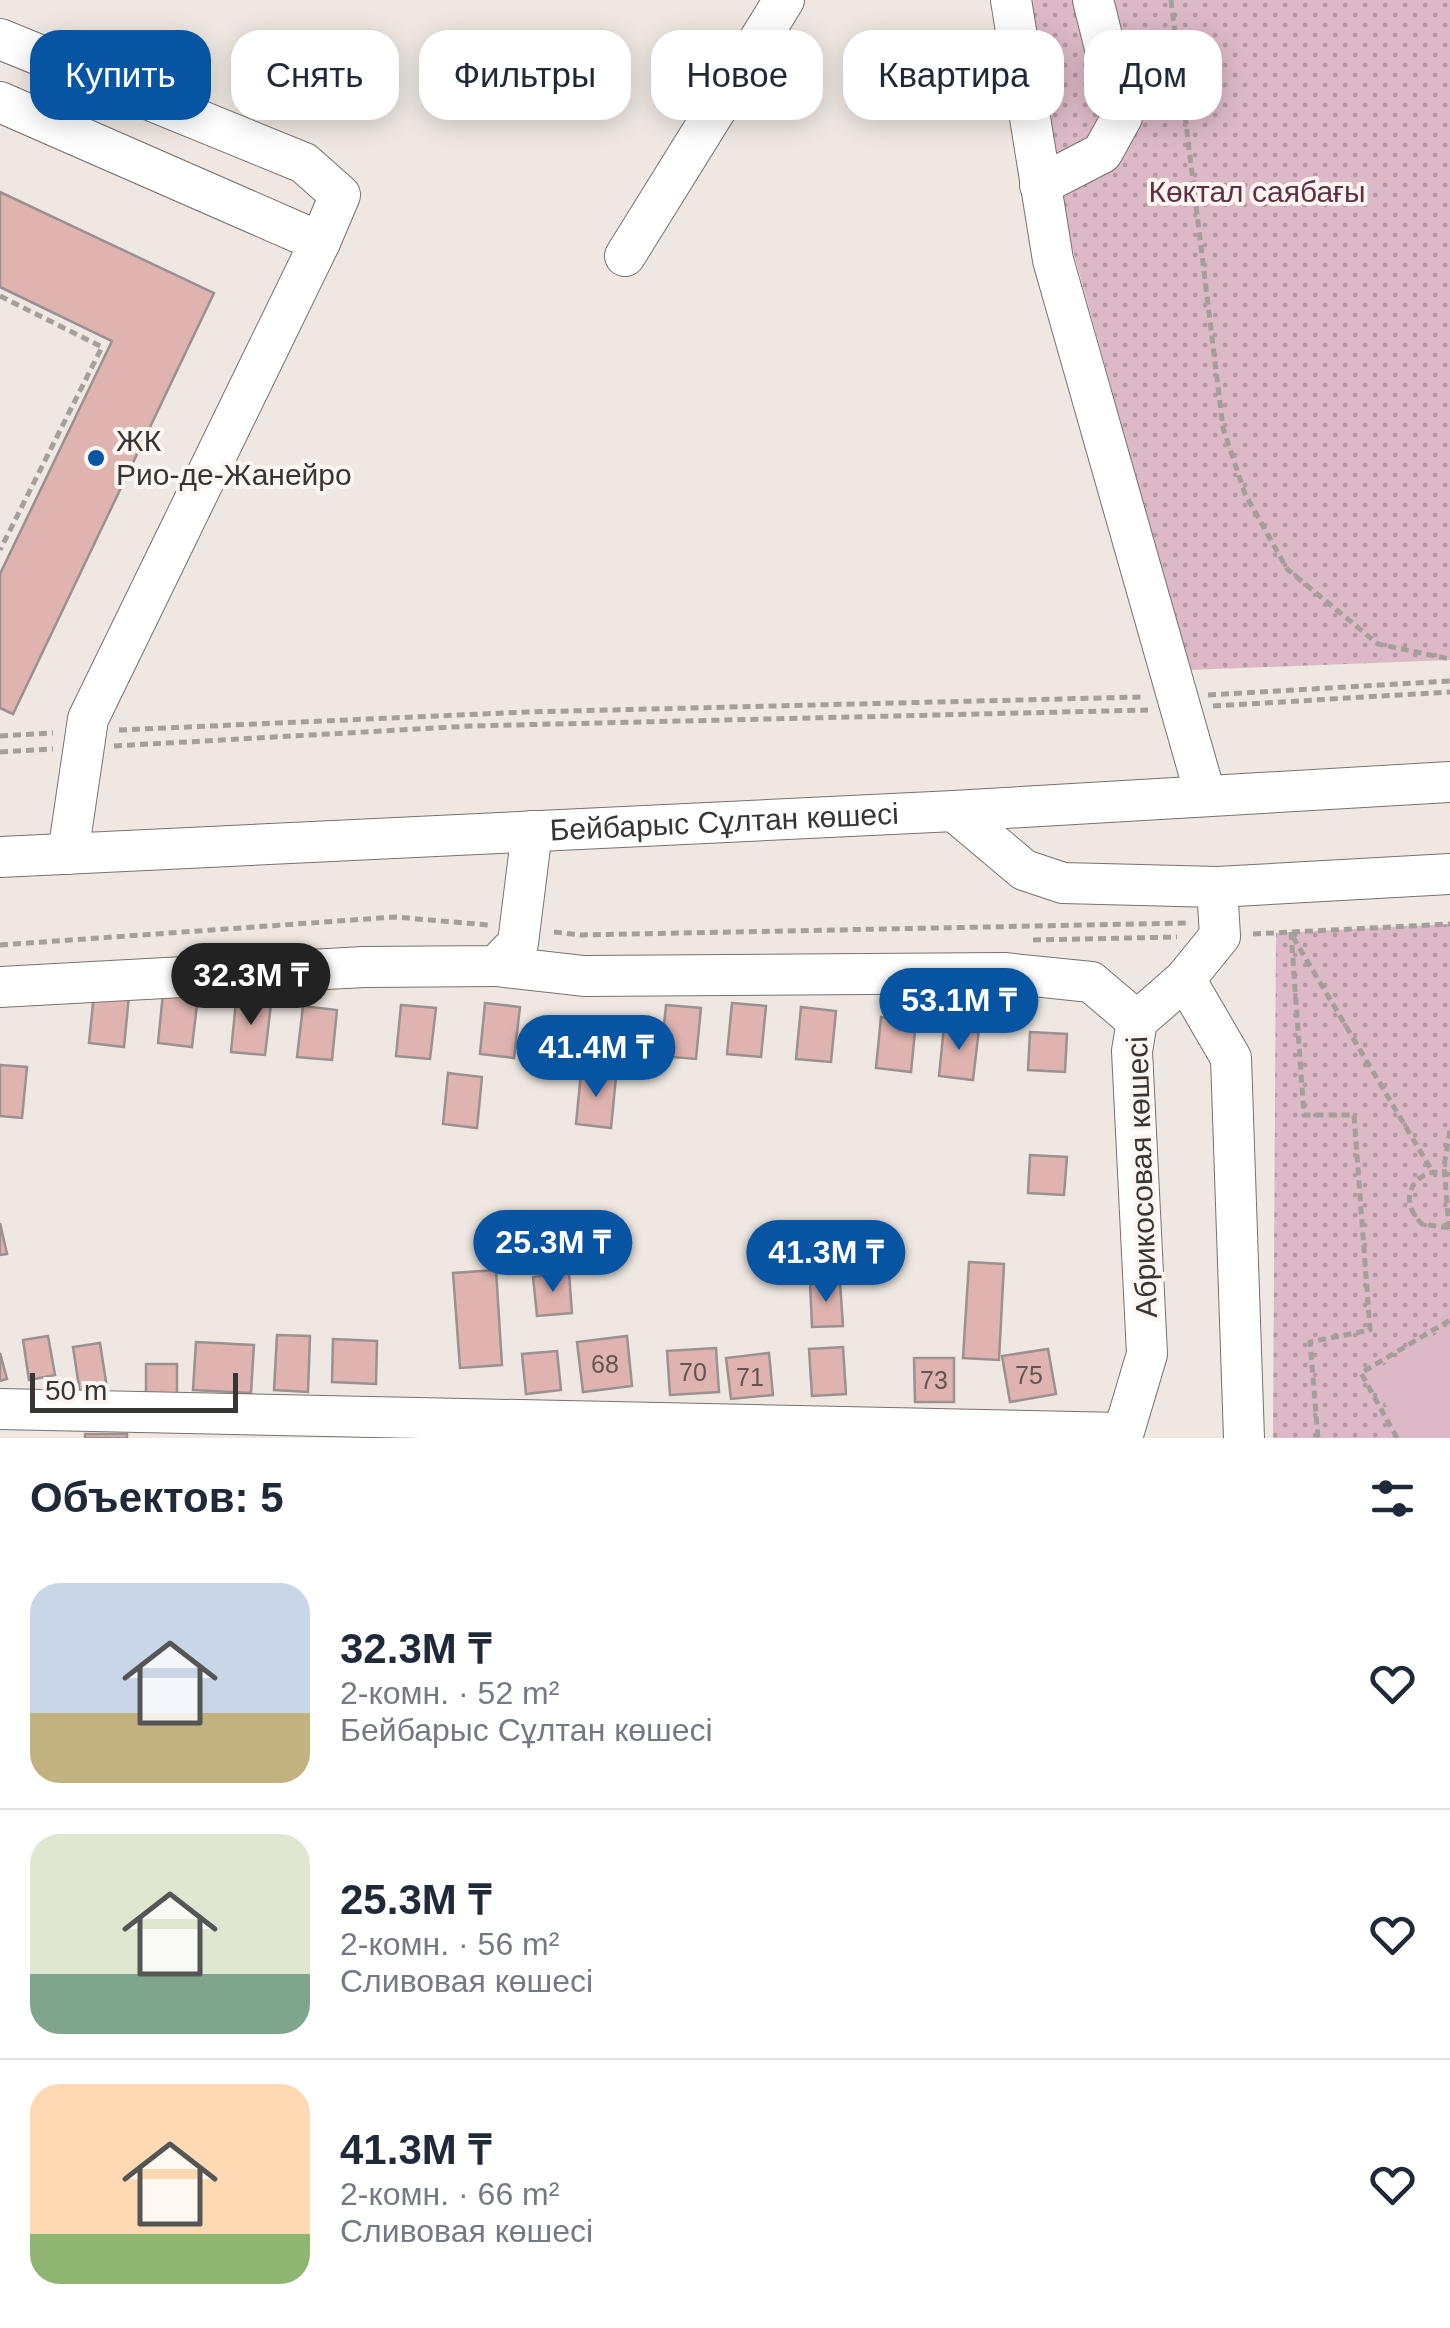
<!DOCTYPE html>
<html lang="ru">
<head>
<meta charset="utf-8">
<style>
  body { margin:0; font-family:Arial,sans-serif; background:#f2f2f3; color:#1f2937; height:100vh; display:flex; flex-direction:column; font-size:38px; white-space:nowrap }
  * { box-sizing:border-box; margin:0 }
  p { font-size:32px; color:#747a83 }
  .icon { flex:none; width:55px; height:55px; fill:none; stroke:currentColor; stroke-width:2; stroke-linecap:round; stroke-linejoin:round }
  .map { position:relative; height:1438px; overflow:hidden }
  .sheet { display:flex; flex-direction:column; background:#fff; flex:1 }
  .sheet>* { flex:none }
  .banner { position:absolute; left:30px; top:30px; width:1390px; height:90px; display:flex; gap:20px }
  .scale { position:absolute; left:30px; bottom:25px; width:208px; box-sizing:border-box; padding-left:10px; border:5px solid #383634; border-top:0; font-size:28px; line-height:35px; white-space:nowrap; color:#383634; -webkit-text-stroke:8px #fcf5f0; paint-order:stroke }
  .price { position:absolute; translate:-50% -85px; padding:0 22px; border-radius:35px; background:#0754a3; color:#fff; font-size:32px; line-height:65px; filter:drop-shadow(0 2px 5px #0008) }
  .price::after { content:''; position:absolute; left:50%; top:60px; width:30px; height:22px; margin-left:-15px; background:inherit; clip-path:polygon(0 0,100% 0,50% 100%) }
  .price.on { background:#222; color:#fff }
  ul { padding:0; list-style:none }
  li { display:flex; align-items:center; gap:30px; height:250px; padding:0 30px }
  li+li { border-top:2px solid #e0e1e3 }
  li span { display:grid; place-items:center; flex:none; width:280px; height:200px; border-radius:30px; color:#555 }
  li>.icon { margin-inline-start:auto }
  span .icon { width:120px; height:120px; fill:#fffc; stroke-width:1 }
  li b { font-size:42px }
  h2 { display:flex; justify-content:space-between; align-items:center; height:120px; padding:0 30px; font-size:42px }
  .tag { padding:0 35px; border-radius:30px; background:#fff; box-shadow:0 5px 25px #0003; font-size:35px; line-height:90px }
  .tag.on { background:#0754a3; color:#fff }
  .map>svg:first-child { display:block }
</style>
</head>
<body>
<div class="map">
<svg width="1450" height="1438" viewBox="0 0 1450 1438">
  <defs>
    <pattern id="grass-dots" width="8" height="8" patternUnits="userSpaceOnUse" patternTransform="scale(2.5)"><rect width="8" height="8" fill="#ddb9c7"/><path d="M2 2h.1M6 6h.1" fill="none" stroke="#b497a2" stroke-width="1.8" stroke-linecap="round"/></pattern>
  </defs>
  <rect width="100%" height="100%" fill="#efe8e2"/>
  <!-- grass -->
  <g fill="url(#grass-dots)">
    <path d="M1003 0H1450V660L1190 670Z"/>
    <path d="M1450 924V1438H1273L1276 933Z"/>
  </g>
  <!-- garden -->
  <path fill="#ddb9c7" d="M1450 1326V1438H1404L1369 1374Z"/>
  <!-- building -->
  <g fill="#dfb4b0" stroke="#9a9190" stroke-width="2.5">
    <path d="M0 192 214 293 13 714 0 708V574L112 341 0 287Z"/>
    <path d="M94 993 129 996 124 1047 89 1043Z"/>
    <path d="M163 993 198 996 192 1047 158 1043Z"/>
    <path d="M236 1001 271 1004 265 1055 231 1052Z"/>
    <path d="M485 1003 520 1007 514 1058 480 1054Z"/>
    <path d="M732 1003 766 1006 761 1057 727 1054Z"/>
    <path d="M401 1005 436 1008 430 1059 396 1056Z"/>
    <path d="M666 1005 701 1008 696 1059 661 1056Z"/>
    <path d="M303 1006 337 1010 332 1060 297 1057Z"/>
    <path d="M801 1007 836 1011 831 1062 796 1059Z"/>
    <path d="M881 1017 916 1021 911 1072 876 1068Z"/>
    <path d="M944 1026 979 1029 973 1080 939 1076Z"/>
    <path d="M1030 1032 1067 1034 1065 1072 1028 1070Z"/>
    <path d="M0 1065 27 1067 22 1118 0 1116Z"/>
    <path d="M448 1073 482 1077 477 1128 443 1124Z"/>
    <path d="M581 1073 616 1077 611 1128 576 1124Z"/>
    <path d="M1030 1155 1067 1157 1064 1195 1028 1193Z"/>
    <path d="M0 1223 7 1254 0 1255Z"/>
    <path d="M969 1262 1004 1264 999 1360 963 1358Z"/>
    <path d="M496 1270 502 1365 460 1368 453 1273Z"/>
    <path d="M569 1273 572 1313 537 1316 533 1277Z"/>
    <path d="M840 1282 843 1326 812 1327 810 1283Z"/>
    <path d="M277 1335 310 1336 308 1392 274 1390Z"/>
    <path d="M48 1336 55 1375 29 1380 23 1340Z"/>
    <path d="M627 1336 632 1386 583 1392 577 1342Z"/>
    <path d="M333 1339 377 1341 376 1384 332 1382Z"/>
    <path d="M196 1342 254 1345 251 1393 193 1390Z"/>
    <path d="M100 1343 107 1388 80 1393 73 1347Z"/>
    <path d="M843 1347 846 1394 812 1396 809 1349Z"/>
    <path d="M716 1348 719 1392 670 1395 667 1351Z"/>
    <path d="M1048 1349 1056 1394 1010 1402 1002 1356Z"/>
    <path d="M557 1351 561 1390 526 1394 522 1354Z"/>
    <path d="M0 1353 7 1379 0 1381Z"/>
    <path d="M769 1353 773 1395 731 1399 726 1358Z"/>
    <path d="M914 1358H954V1402H915Z"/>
    <path d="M146 1364H177V1402L146 1403Z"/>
    <rect x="85" y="1434" width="42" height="4"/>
  </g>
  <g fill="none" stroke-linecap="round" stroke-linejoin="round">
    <defs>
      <g id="minor">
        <path d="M1011 0 1053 260 1205 794"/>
        <path d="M0 39 304 163 340 195 320 242"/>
        <path d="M0 102 320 242 88 719 68 854"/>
        <path d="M1040 185 1102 153 1122 117 1093 0"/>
        <path d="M625 256 784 0"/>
        <path d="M954 811 1024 870 1063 883 1217 887 1450 874"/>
        <path id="s1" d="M0 857 954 811 1450 782"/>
        <path d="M496 966 584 976 1004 973 1091 982 1137 1021"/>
        <path d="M1185 979 1231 1058 1244 1438"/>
        <path d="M0 987 364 967 496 966 518 943 532 831"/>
        <path d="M0 1409 1122 1433"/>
        <path d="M1122 1438 1147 1354 1132 1051 1137 1021 1185 979 1220 936 1217 887"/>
      </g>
    </defs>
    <!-- minor casing -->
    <use href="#minor" stroke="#78716d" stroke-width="42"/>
    <!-- path -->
    <g stroke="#a49f9b" stroke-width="5" stroke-dasharray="8 5" stroke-linecap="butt">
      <path d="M1171 0 1223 428 1245 494 1287 569 1378 644 1450 659"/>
      <path d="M0 296 102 347 0 550"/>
      <path d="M1208 695 1450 681"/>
      <path d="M1213 706 1450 692"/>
      <path d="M119 730 527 712 1142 697"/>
      <path d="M0 736 53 733"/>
      <path d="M114 746 471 726 1148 710"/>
      <path d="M0 752 53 749"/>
      <path d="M554 932 581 935 1187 923"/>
      <path d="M1291 932 1304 1115H1354L1370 1330 1310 1342 1318 1438"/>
      <path d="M1253 934 1450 924"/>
      <path d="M1293 937 1432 1171"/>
      <path d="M1033 940 1177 937"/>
      <path d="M0 945 395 917 488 925"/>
      <path d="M1450 1175C1428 1164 1401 1185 1412 1210 1414 1215 1418 1220 1422 1224L1450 1228"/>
      <path d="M1449 1229 1444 1166 1450 1130"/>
      <path d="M1397 1438 1361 1373 1450 1320"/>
    </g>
    <!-- minor -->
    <use href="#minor" stroke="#fff" stroke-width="40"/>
  </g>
  <!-- markers -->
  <circle fill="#0754a3" stroke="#fcf5f0" stroke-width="4" cx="96" cy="458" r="10"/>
  <g text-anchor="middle" stroke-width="8" stroke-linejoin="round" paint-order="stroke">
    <!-- number labels -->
    <g font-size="25" fill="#625653">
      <text x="605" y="1373">68</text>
      <text x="693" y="1381">70</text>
      <text x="1029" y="1384">75</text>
      <text x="750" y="1386">71</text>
      <text x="934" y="1389">73</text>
    </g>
    <!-- park labels -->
    <g font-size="30" fill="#622f47" stroke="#fcf5f0">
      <text x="1257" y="202">Көктал саябағы</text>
    </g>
    <!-- poi labels -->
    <g font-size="30" fill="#383634" stroke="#fcf5f0" text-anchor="start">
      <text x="116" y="451">ЖК<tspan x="116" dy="34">Рио-де-Жанейро</tspan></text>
    </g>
    <!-- street labels -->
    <g font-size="30" fill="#383634" stroke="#fcf5f0">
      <text dy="10" stroke="none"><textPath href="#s1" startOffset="725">Бейбарыс Сұлтан көшесі</textPath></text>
      <text transform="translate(1142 1177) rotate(-92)" y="10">Абрикосовая көшесі</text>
    </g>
  </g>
</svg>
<div class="scale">50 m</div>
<b class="price on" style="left:251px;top:1028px">32.3M ₸</b>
<b class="price" style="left:959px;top:1053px">53.1M ₸</b>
<b class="price" style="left:596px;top:1100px">41.4M ₸</b>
<b class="price" style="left:553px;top:1295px">25.3M ₸</b>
<b class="price" style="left:826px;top:1305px">41.3M ₸</b>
<div class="banner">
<a class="tag on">Купить</a>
<a class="tag">Снять</a>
<a class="tag">Фильтры</a>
<a class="tag">Новое</a>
<a class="tag">Квартира</a>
<a class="tag">Дом</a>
</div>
</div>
<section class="sheet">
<h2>Объектов: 5<svg class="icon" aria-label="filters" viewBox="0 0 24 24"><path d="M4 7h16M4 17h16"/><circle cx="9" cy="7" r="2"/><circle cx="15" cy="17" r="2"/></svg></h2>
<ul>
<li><span style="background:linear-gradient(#c9d6e8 65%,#c2b280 0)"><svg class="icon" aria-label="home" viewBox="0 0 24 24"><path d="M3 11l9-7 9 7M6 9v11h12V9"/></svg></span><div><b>32.3M ₸</b><p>2-комн. · 52 m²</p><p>Бейбарыс Сұлтан көшесі</p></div><svg class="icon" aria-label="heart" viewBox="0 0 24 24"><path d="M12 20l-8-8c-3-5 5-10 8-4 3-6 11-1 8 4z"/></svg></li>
<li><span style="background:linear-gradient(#dfe7d0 70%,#7fa58c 0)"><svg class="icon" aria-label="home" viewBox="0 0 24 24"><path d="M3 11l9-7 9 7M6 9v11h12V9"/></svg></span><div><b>25.3M ₸</b><p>2-комн. · 56 m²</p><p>Сливовая көшесі</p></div><svg class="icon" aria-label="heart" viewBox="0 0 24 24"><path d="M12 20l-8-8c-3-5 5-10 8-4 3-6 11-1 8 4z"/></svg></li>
<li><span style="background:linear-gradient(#ffd9b3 75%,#8fb573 0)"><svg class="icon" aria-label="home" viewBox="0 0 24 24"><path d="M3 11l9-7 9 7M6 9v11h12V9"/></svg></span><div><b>41.3M ₸</b><p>2-комн. · 66 m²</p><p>Сливовая көшесі</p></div><svg class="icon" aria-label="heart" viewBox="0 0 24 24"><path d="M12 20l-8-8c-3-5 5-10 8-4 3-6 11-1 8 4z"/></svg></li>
</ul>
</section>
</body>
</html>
